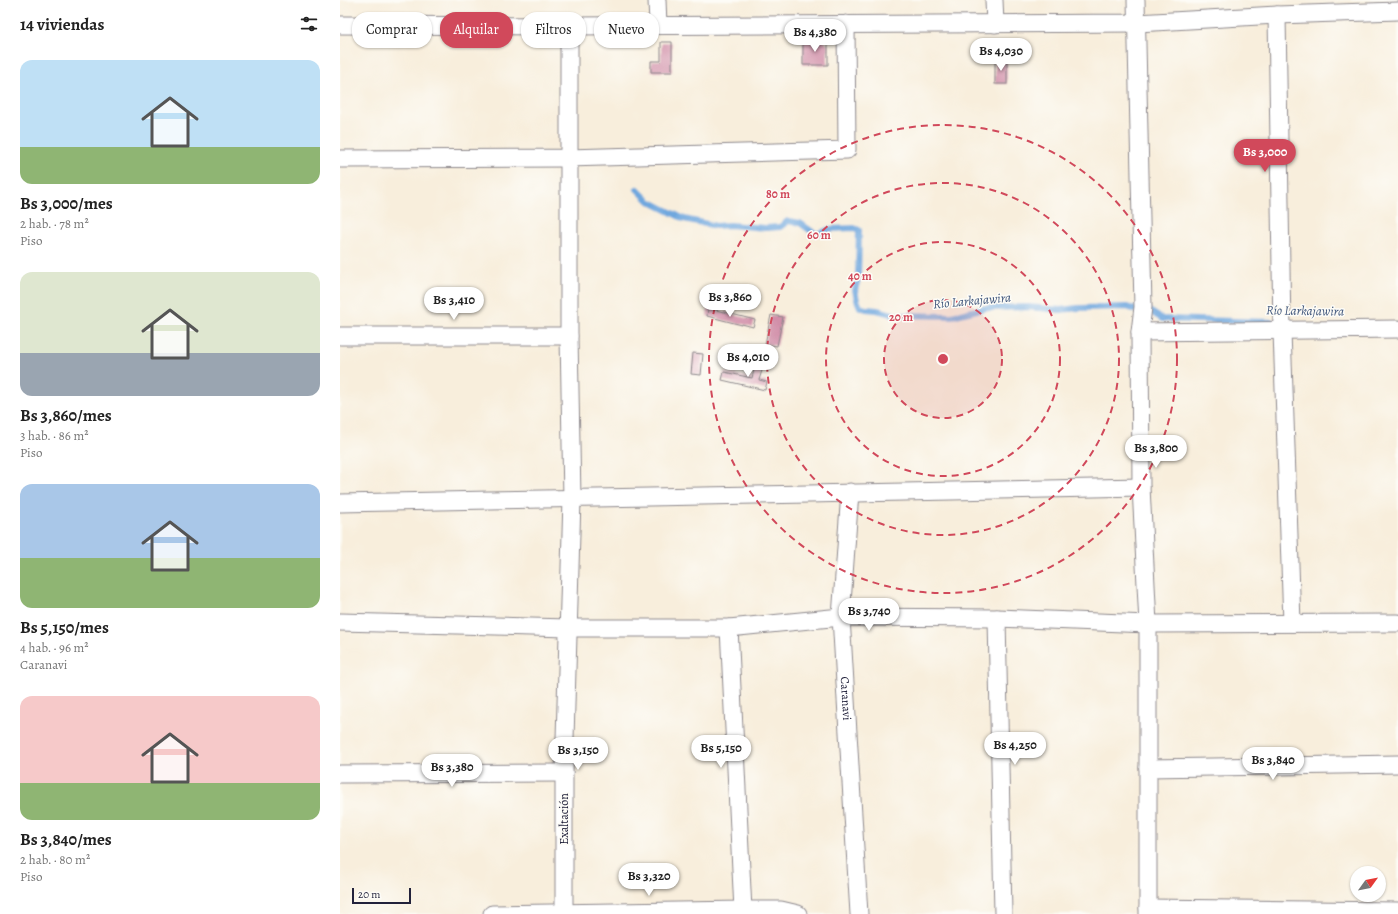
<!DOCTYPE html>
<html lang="es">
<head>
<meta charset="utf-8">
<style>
  body { margin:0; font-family:Alegreya,serif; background:#f2f2f2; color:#222; height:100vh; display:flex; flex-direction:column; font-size:15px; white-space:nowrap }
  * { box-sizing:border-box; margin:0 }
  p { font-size:13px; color:#767676 }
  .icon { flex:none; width:22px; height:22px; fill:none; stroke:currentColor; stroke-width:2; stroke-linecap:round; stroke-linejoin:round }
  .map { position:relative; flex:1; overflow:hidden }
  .sheet { display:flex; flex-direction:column; background:#fff; width:340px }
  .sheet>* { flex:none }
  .guide { position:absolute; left:12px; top:12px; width:380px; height:36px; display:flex; gap:8px }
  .needle { width:26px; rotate:57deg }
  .buttons { position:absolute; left:1010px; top:866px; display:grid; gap:8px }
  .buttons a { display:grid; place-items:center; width:36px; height:36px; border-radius:50%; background:#fff; box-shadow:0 1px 3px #0004; font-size:20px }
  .scale { position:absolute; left:12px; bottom:10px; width:59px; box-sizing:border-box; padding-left:4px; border:2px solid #22223b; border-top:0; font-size:11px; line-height:14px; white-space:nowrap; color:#22223b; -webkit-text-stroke:3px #fdfcf7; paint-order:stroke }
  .price { position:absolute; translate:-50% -34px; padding:0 9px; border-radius:14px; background:#fff; color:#222; font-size:13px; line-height:26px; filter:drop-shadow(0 1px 2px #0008) }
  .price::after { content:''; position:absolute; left:50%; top:24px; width:12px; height:9px; margin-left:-6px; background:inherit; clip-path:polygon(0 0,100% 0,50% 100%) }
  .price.on { background:#d1495b; color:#fff }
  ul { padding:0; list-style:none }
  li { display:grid; align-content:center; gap:8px; height:212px; padding:0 20px }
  li span { display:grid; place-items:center; height:124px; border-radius:12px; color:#555 }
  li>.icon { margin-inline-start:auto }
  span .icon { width:72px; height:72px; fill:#fffc; stroke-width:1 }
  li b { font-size:17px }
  h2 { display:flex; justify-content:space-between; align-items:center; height:48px; padding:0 20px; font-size:17px }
  .chip { padding:0 14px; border-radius:16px; background:#fff; box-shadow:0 1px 3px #0004; font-size:14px; line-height:36px }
  .chip.on { background:#d1495b; color:#fff }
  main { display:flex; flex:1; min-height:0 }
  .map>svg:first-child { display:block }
</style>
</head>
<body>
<main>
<section class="sheet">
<h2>14 viviendas<svg class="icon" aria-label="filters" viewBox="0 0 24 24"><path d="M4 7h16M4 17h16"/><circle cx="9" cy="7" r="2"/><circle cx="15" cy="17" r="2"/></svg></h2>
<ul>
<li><span style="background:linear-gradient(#bfe0f5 70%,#8fb573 0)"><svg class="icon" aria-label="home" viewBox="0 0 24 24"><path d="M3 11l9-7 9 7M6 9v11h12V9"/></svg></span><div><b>Bs 3,000/mes</b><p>2 hab. · 78 m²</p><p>Piso</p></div></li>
<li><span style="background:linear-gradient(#dfe7d0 65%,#9aa5b1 0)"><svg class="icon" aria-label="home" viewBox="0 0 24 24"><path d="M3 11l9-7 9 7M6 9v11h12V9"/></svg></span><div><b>Bs 3,860/mes</b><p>3 hab. · 86 m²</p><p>Piso</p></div></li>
<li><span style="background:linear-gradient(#a9c7e8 60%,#8fb573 0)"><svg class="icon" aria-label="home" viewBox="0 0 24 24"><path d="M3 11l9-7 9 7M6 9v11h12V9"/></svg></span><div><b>Bs 5,150/mes</b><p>4 hab. · 96 m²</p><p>Caranavi</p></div></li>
<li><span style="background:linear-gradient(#f6c9c9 70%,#8fb573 0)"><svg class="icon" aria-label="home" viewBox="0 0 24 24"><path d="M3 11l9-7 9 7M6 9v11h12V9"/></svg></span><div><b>Bs 3,840/mes</b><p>2 hab. · 80 m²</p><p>Piso</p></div></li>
</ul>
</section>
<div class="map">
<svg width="1058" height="914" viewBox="0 0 1058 914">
  <rect width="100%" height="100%" fill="#fdfcf7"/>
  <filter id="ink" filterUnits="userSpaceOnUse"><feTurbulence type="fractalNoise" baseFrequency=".025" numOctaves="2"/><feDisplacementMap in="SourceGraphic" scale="8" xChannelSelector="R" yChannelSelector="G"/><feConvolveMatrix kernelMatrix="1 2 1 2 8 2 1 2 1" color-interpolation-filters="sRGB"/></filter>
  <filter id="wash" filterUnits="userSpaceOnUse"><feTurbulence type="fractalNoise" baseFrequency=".012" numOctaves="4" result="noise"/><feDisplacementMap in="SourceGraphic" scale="16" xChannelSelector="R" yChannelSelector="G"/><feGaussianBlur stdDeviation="0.9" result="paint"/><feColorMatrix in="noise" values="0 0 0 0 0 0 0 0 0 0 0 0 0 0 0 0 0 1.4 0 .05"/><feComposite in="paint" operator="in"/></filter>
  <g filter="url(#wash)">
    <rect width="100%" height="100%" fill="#f8eedc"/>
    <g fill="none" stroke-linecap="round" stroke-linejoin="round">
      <!-- stream -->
      <path stroke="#6fa7de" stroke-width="6" d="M297 189 309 201 344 219 376 226 390 225 426 228 440 227 448 221 460 223 474 233H481L490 229 514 228 519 230 518 279 515 290 517 300 520 307 526 309 537 310 556 315 612 316 645 308 689 307 720 310 738 308 787 307 795 310 803 307 822 319 931 322"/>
    </g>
    <g id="blocks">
      <!-- building -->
      <g fill="#d18fa9">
        <path d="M483 40 488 45V65H463V41Z"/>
        <path d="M321 42H332V72H311V61H321Z"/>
        <rect x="655" y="60" width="12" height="24"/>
        <path d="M368 308 415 320 413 327 402 324V325L367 316Z"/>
        <path d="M431 315 443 317 437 346 425 344Z"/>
        <path d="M353 353 363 354 361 375 351 374Z"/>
        <path d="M416 362 424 364 419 380 427 382 425 390 382 380 384 372 412 378Z"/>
      </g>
    </g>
  </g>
  <g filter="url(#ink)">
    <use href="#blocks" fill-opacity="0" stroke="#8d888c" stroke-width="1"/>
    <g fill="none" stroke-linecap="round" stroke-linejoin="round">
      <defs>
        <g id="street">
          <path d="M317 0 318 25"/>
          <path d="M654 0 655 24"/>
          <path d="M796 0 803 307 800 332 801 487 808 624V914"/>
          <path d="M937 15 942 331 952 623"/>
          <path d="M0 25 229 26 797 23 937 15 1058 11"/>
          <path d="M0 159 228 158 507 150 506 24"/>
          <path d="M800 332 1058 329"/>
          <path d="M0 336H229"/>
          <path id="s1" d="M510 492 501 617 519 914"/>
          <path d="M0 503C267 499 534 492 801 487"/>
          <path d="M657 618 663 914"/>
          <path d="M0 622 228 628H389L501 617 657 618 808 624 1058 623"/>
          <path d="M389 628 403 910"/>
          <path d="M808 768 1058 764"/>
          <path d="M0 774 224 773"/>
          <path d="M808 908 1058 911"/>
          <path d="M152 914 403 910H441L458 914"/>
          <path d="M224 914V773L232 499 229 336V26"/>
        </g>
      </defs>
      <!-- street casing -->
      <use href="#street" stroke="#8d888c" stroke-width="19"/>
      <!-- street -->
      <use href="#street" stroke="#fff" stroke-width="17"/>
    </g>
  </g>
  <!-- distance rings -->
  <circle cx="603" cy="359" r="59" fill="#d1495b" fill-opacity=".12"/>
  <g fill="none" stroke="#d1495b" stroke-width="2" stroke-dasharray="7 5">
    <circle cx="603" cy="359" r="59"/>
    <circle cx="603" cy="359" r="117"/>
    <circle cx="603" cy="359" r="176"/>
    <circle cx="603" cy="359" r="234"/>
  </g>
  <g text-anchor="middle" stroke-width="3" stroke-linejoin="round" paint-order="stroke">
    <!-- street labels -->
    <g font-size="12" fill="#22223b" stroke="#fdfcf7">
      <text dy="4" stroke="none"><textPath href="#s1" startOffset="207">Caranavi</textPath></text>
      <text transform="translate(224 819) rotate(-90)" y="4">Exaltación</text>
    </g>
    <!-- water labels -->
    <g font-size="13" font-style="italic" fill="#41577c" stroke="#fdfcf7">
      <text transform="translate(632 300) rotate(-5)" y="5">Río Larkajawira</text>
      <text transform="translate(965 310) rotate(1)" y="5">Río Larkajawira</text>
    </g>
  </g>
  <circle cx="603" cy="359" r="6" fill="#d1495b" stroke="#fdfcf7" stroke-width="2"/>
  <g font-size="12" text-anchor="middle" font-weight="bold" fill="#d1495b" stroke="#fdfcf7" stroke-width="3" stroke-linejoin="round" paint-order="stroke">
    <text x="438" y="198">80 m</text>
    <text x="479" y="239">60 m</text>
    <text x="520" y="280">40 m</text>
    <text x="561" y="321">20 m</text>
  </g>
</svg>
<div class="buttons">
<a><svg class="needle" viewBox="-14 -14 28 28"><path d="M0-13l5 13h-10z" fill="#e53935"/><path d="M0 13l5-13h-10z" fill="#767676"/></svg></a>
</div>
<div class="scale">20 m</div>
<b class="price" style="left:475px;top:53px">Bs 4,380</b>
<b class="price" style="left:661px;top:72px">Bs 4,030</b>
<b class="price on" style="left:925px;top:173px">Bs 3,000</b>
<b class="price" style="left:390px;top:318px">Bs 3,860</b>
<b class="price" style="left:114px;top:321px">Bs 3,410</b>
<b class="price" style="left:408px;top:378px">Bs 4,010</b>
<b class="price" style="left:816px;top:469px">Bs 3,800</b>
<b class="price" style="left:529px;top:632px">Bs 3,740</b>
<b class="price" style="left:675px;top:766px">Bs 4,250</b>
<b class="price" style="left:381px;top:769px">Bs 5,150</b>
<b class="price" style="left:238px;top:771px">Bs 3,150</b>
<b class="price" style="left:933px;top:781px">Bs 3,840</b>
<b class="price" style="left:112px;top:788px">Bs 3,380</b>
<b class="price" style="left:309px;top:897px">Bs 3,320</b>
<div class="guide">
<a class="chip">Comprar</a>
<a class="chip on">Alquilar</a>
<a class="chip">Filtros</a>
<a class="chip">Nuevo</a>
</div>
</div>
</main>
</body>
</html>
